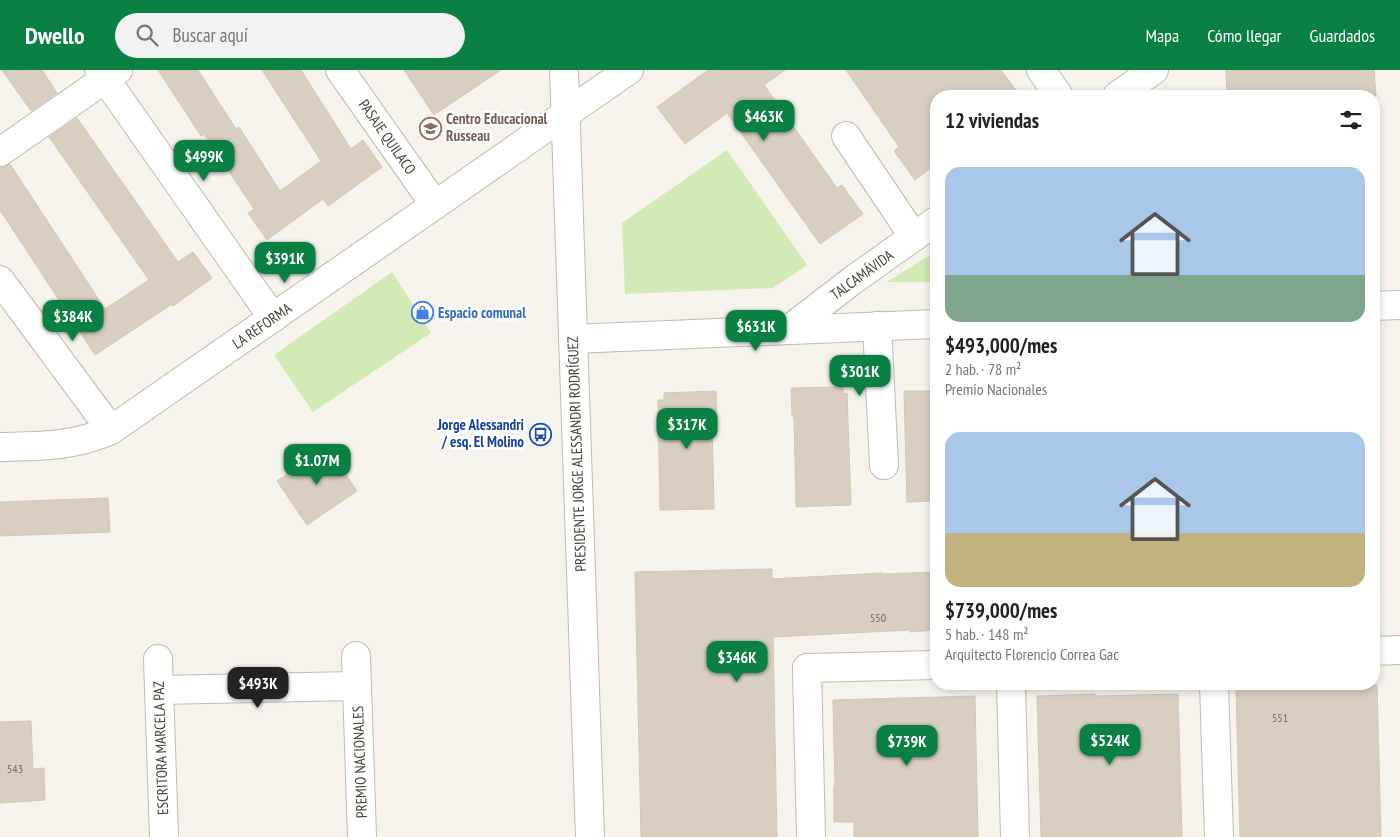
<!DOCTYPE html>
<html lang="es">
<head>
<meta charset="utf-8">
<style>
  body { margin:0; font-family:"PT Sans Narrow",sans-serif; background:#f2f2f2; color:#222; height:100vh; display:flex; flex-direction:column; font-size:19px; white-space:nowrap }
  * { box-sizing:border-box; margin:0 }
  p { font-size:16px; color:#767676 }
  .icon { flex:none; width:28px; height:28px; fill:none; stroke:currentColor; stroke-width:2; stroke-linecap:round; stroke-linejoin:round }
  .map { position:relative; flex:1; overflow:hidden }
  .side { position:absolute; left:930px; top:20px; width:450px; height:600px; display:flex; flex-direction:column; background:#fff; border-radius:20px; box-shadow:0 2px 8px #0003 }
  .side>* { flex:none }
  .price { position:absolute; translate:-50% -42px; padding:0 11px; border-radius:10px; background:#0b8043; color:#fff; font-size:16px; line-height:32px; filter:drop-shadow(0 1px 2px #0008) }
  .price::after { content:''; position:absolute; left:50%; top:30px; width:15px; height:11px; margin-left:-8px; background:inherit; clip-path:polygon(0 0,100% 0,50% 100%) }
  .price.active { background:#222; color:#fff }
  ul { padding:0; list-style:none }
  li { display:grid; align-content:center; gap:10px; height:265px; padding:0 15px }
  li span { display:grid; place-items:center; height:155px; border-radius:15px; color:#555 }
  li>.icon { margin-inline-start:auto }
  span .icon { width:90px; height:90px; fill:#fffc; stroke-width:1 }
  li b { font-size:21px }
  h2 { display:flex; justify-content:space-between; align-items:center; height:60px; padding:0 15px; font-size:21px }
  header { display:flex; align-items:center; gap:30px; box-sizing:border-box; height:70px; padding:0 25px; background:#0b8043; color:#fff }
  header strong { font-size:24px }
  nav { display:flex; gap:28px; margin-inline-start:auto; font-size:18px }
  .search { width:350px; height:45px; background:#f2f2f2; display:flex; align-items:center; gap:12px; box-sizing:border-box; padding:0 18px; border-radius:28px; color:#767676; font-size:19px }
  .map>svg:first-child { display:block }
</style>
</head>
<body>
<header>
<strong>Dwello</strong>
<div class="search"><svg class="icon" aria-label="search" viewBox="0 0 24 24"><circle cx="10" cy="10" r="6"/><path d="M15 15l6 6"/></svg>Buscar aquí</div>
<nav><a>Mapa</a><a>Cómo llegar</a><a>Guardados</a></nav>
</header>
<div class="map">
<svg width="1400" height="767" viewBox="0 0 1400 767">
  <rect width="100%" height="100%" fill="#f6f3ec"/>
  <!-- green -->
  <g fill="#d2eab5">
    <path d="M727 80 807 195 773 218 625 224 622 153Z"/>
    <path d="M936 181V212H887Z"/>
    <path d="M392 202 431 263 313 342 274 285Z"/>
  </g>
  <!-- building -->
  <g fill="#d8cfc1" stroke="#d3c7b4">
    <path d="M2 0H42L57 23 31 41Z"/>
    <path d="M158 0H198L236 59 239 57 280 121 321 91 262 0H301L351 79 363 70 382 97 328 136 323 129 267 170 248 143 254 139 204 64 201 66Z"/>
    <path d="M404 0H501L434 45Z"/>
    <path d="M708 0H785L764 15 837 118 842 115 863 144 820 174 727 43 685 74 657 37Z"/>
    <path d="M846 0H1001L1020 26H936V94L915 110 894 81 899 77Z"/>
    <path d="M1226 0H1374L1376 26H1227Z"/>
    <path d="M77 48 178 192 193 182 212 208 173 236 172 234 95 285 0 140V97L10 94 105 239 149 210 49 67Z"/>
    <path d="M843 317V324L847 323 851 435 796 437 794 346H792L791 318Z"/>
    <path d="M716 321 717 349H712L714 439 660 440 658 330H664V323Z"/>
    <path d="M904 321H936V431L907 432Z"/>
    <path d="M327 377 357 421 307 455 277 411Z"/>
    <path d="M108 428 110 462 0 466V432Z"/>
    <path d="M772 499V509L882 503V504L936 502V560L910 562V560L773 567 777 767H641L635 502Z"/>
    <path d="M1377 615 1381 767H1240L1236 619Z"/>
    <path d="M1095 624V626L1178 624 1182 767H1041L1037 626Z"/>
    <path d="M975 626 978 767H854V752H834V716H835L833 630Z"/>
    <path d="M31 651 33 699 44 698 45 730 0 733V652Z"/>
  </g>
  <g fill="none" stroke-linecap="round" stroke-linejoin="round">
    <defs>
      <g id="minor">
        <path d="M99 0 273 248"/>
        <path d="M340 0 435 135"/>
        <path d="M564 0 590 767"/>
        <path d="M1041 0 1059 26"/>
        <path d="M1117 26 1154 0"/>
        <path d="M846 66 914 167"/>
        <path d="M0 82 118 0"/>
        <path d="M0 210 111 360"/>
        <path d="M1374 236 1400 235"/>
        <path d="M877 256 884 395"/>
        <path d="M788 260 853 210 936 151"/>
        <path d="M573 269 936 254"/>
        <path d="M0 377C41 376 73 377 111 360L629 0"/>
        <path d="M1374 581 1400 580"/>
        <path d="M356 586 362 767"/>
        <path d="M158 589 164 767"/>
        <path d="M1011 614 1015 767"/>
        <path d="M1214 614 1219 767"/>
        <path d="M159 620 357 616"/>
        <path d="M811 767 807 598 936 595"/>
      </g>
    </defs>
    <!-- minor casing -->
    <use href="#minor" stroke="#c2bbae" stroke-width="30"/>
    <!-- minor -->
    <use href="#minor" stroke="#fff" stroke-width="28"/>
  </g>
  <!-- icons -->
  <defs>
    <symbol id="school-ring" viewBox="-11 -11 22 22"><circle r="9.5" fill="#fff" stroke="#8d6e63" stroke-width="1.5"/><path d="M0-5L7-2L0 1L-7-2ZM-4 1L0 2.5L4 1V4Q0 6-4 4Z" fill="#8d6e63"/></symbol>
    <symbol id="shop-ring" viewBox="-11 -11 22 22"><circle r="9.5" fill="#fff" stroke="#3f7fe0" stroke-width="1.5"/><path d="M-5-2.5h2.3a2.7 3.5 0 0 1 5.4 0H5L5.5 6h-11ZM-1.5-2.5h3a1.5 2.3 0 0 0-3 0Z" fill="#3f7fe0"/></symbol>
    <symbol id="bus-ring" viewBox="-11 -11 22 22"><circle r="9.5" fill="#fff" stroke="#1a4fb4" stroke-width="1.5"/><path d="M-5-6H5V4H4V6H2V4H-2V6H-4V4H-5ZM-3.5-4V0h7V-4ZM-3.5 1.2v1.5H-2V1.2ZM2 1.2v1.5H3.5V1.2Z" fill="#1a4fb4"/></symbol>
  </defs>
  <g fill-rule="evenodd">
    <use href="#school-ring" x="418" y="46" width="25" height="25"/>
    <use href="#shop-ring" x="410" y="230" width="25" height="25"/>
    <use href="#bus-ring" x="528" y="352" width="25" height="25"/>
  </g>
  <g text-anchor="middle" stroke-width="5" stroke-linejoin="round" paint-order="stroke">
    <!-- number labels -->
    <g font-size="12" fill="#6e675b">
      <text x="878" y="552">550</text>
      <text x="1280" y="652">551</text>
      <text x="15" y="703">543</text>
    </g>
    <!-- education labels -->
    <g font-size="15" font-weight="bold" fill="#785e54" stroke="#fff" text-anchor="start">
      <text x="446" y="54">Centro Educacional<tspan x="446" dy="17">Russeau</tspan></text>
    </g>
    <!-- street labels -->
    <g font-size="15" fill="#4b4439" stroke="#fff">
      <text transform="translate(387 67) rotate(55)" y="5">PASAJE QUILACO</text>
      <text transform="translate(862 205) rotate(-36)" y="5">TALCAMÁVIDA</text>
      <text transform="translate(262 256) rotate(-35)" y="5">LA REFORMA</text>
      <text transform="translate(577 384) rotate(-92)" y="5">PRESIDENTE JORGE ALESSANDRI RODRÍGUEZ</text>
      <text transform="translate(161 678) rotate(-92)" y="5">ESCRITORA MARCELA PAZ</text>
      <text transform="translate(360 692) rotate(-92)" y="5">PREMIO NACIONALES</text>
    </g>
    <!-- shop labels -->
    <g font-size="15" font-weight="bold" fill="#366cbe" stroke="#fff" text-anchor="start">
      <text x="438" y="248">Espacio comunal</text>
    </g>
    <!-- transit labels -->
    <g font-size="15" font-weight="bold" fill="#164399" stroke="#fff" text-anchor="end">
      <text x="524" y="360">Jorge Alessandri<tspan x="524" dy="17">/ esq. El Molino</tspan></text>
    </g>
  </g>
</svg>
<b class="price" style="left:764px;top:72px">$463K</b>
<b class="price" style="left:204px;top:112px">$499K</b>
<b class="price" style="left:285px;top:214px">$391K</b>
<b class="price" style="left:73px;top:272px">$384K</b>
<b class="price" style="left:756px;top:282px">$631K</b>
<b class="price" style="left:860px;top:327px">$301K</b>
<b class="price" style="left:687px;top:380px">$317K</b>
<b class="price" style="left:317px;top:416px">$1.07M</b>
<b class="price" style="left:737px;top:613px">$346K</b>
<b class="price active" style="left:258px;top:639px">$493K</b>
<b class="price" style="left:1110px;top:696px">$524K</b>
<b class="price" style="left:907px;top:697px">$739K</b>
<section class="side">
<h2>12 viviendas<svg class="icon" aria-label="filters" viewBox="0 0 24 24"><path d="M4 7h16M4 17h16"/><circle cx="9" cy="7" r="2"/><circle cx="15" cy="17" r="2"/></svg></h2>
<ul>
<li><span style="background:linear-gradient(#a9c7e8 70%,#7fa58c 0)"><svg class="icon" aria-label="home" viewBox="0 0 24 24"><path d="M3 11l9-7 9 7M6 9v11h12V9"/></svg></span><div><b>$493,000/mes</b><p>2 hab. · 78 m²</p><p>Premio Nacionales</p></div></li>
<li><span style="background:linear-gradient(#a9c7e8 65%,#c2b280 0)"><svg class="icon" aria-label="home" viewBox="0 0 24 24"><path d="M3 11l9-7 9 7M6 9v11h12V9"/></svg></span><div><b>$739,000/mes</b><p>5 hab. · 148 m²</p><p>Arquitecto Florencio Correa Gac</p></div></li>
</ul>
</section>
</div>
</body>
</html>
